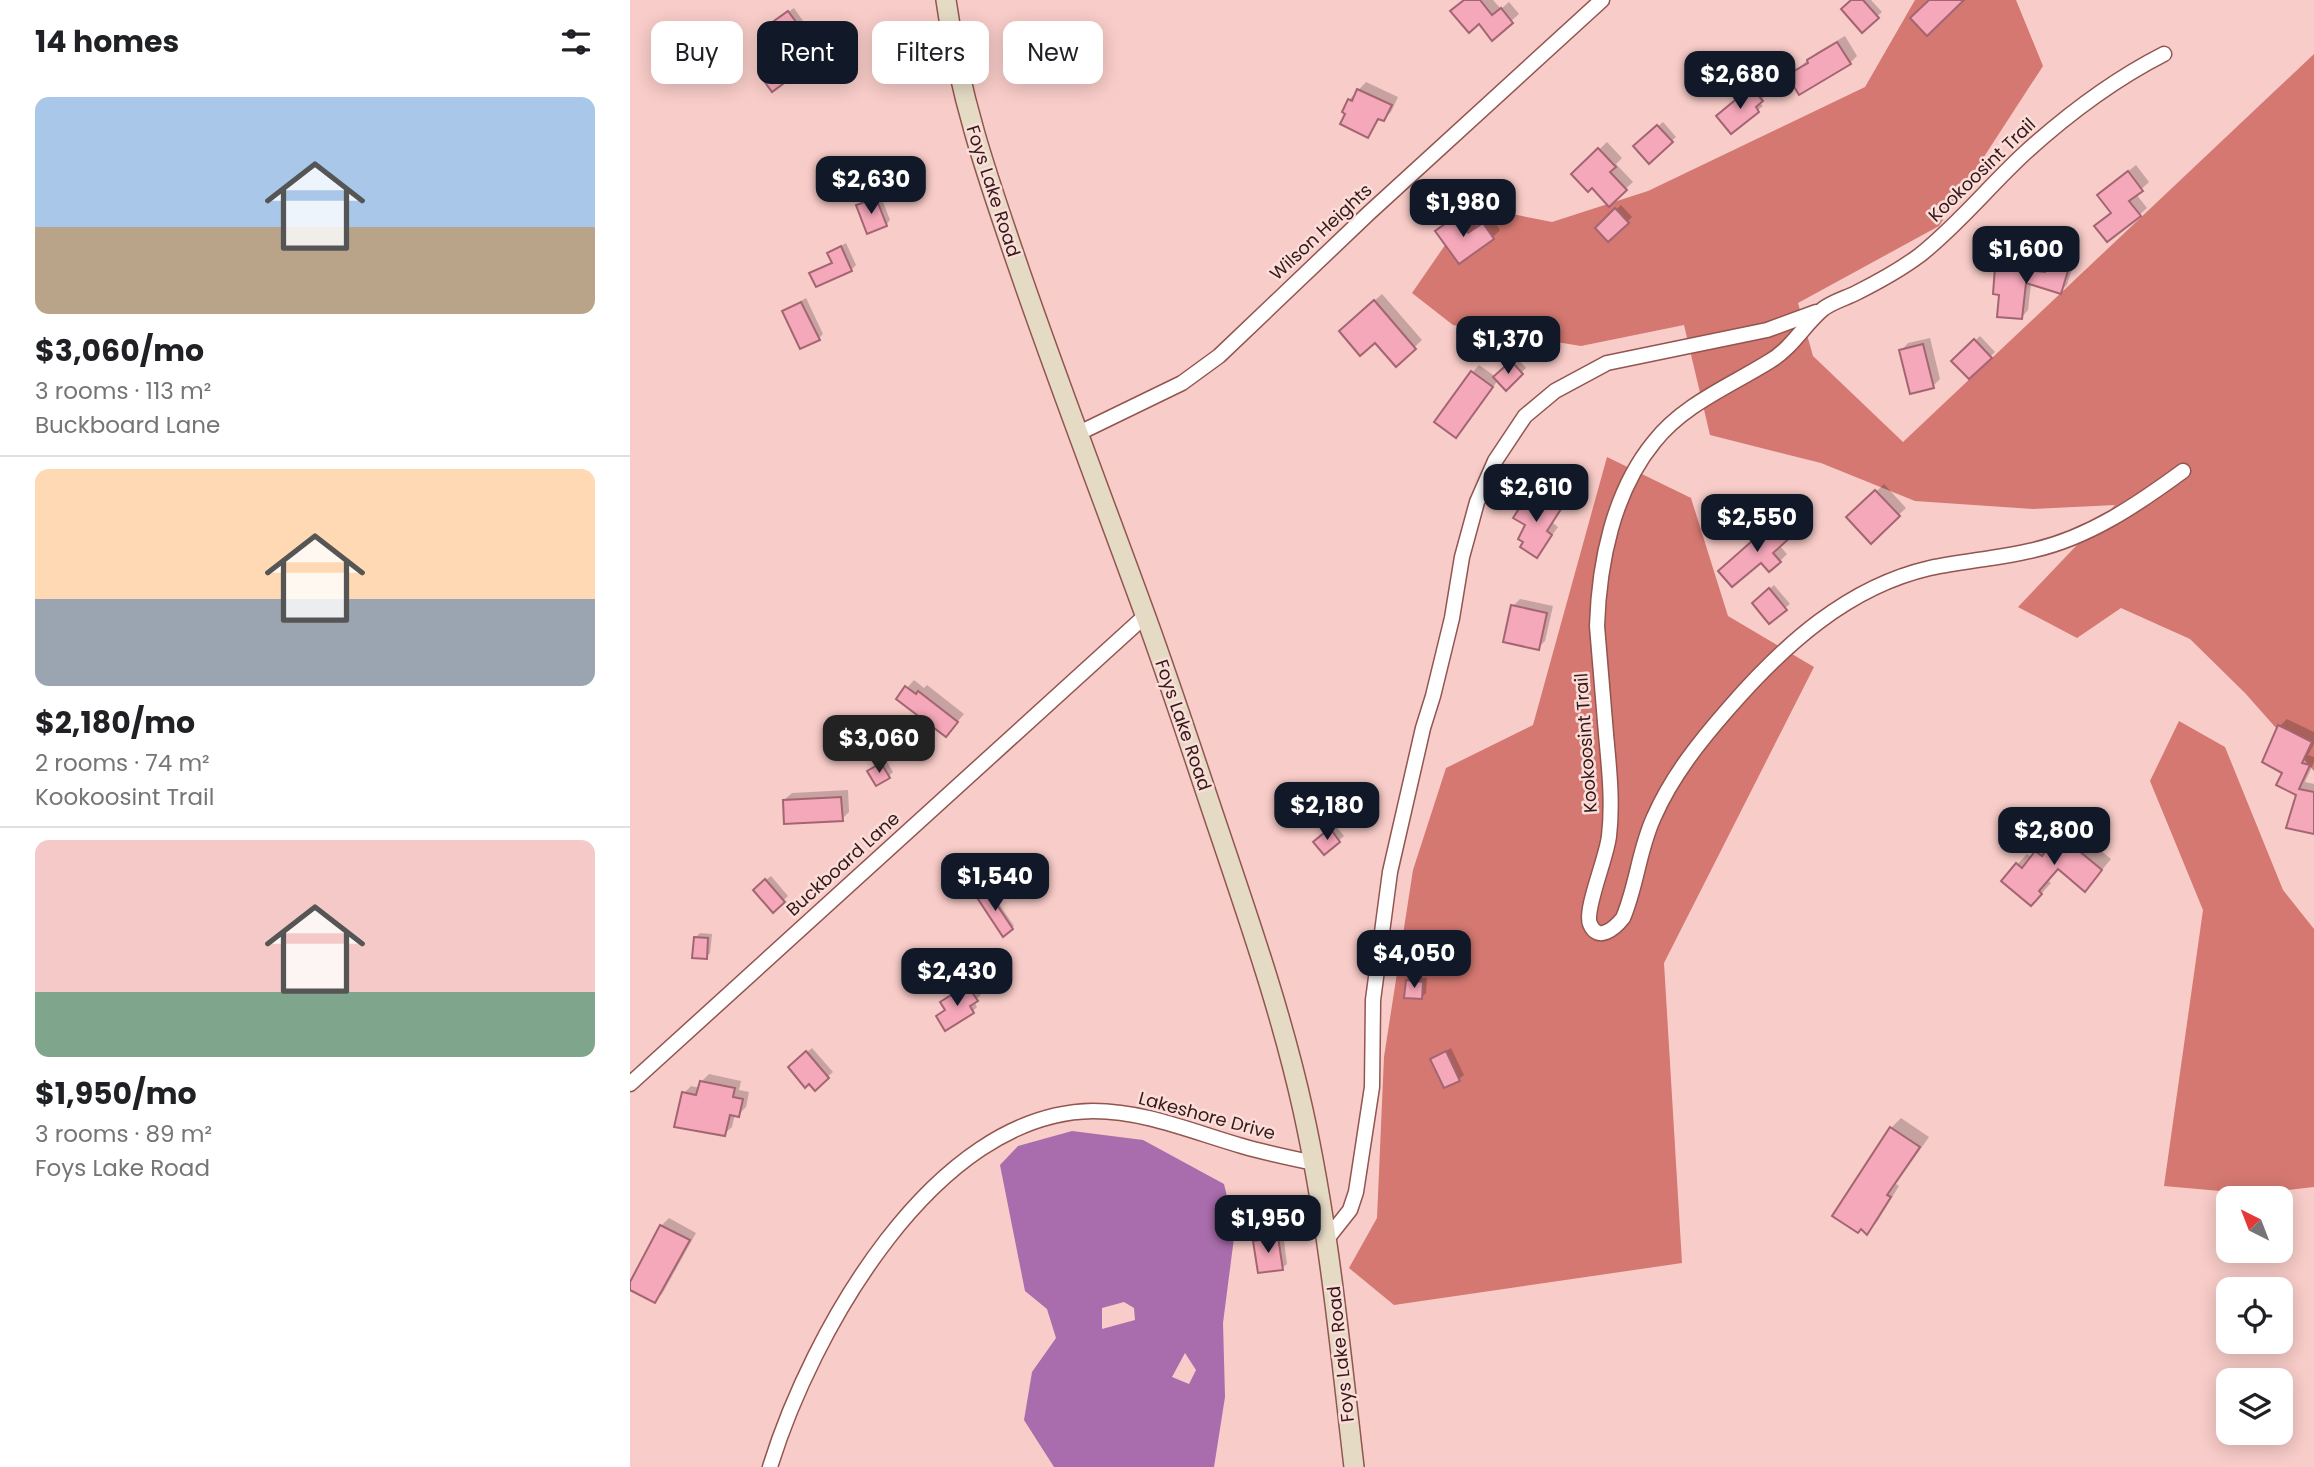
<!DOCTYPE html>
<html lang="en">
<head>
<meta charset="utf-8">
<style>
  body { margin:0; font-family:Poppins,sans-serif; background:#f2f2f2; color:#202124; height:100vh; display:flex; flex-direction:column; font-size:26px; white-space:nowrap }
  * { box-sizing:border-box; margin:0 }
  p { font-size:23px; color:#757577 }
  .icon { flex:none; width:38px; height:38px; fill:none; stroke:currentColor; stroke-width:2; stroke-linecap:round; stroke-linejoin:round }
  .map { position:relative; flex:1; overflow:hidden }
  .panel { display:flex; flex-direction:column; background:#fff; width:630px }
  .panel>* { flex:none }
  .hud { position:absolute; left:21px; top:21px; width:665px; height:63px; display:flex; gap:14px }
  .needle { width:46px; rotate:318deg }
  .fabs { position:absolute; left:1586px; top:1186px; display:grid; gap:14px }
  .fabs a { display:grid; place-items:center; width:77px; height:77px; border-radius:14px; background:#fff; box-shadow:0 4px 18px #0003; font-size:35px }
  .price { position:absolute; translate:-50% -60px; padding:0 16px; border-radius:14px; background:#111827; color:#fff; font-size:23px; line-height:46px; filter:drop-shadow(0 2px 4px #0008) }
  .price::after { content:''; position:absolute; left:50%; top:42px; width:21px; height:16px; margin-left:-10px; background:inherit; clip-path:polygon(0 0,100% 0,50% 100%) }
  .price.selected { background:#222; color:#fff }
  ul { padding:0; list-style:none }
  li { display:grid; align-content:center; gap:14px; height:371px; padding:0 35px }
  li+li { border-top:2px solid #e0e0e0 }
  li span { display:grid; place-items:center; height:217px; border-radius:14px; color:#555 }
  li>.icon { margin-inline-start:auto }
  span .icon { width:126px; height:126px; fill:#fffc; stroke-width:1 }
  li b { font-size:30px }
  h2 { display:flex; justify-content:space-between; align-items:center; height:84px; padding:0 35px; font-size:30px }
  .chip { padding:0 24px; border-radius:14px; background:#fff; box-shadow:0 4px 18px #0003; font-size:24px; line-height:63px }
  .chip.selected { background:#111827; color:#fff }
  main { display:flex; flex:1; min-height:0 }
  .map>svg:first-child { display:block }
</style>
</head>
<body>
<main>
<section class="panel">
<h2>14 homes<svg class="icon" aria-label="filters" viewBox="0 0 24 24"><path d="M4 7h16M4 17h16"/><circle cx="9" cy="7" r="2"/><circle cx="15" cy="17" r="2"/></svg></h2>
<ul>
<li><span style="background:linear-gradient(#a9c7e8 60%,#b9a48a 0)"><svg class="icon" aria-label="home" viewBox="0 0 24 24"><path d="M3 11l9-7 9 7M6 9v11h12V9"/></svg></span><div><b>$3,060/mo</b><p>3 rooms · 113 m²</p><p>Buckboard Lane</p></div></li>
<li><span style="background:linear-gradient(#ffd9b3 60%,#9aa5b1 0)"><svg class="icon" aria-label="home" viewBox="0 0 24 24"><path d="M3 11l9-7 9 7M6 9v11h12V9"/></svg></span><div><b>$2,180/mo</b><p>2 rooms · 74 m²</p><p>Kookoosint Trail</p></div></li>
<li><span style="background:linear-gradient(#f6c9c9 70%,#7fa58c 0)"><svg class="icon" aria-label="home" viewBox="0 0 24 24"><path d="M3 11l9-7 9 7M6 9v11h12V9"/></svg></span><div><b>$1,950/mo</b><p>3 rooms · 89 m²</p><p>Foys Lake Road</p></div></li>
</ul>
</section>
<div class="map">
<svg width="1684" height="1467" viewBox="0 0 1684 1467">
  <rect width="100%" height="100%" fill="#f8ccc8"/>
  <!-- forest -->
  <g fill="#d47871">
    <path d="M1285 0H1386L1413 66 1309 226 1168 303 1183 356 1273 442 1684 54V771L1615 693 1560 639 1491 608 1447 638 1388 607 1485 505 1403 509 1285 501 1191 463 1080 435 1054 325 951 346 823 325 782 293 842 206 922 222 1018 191 1235 87Z"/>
    <path d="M977 457 1061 498 1098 616 1184 667 1034 963 1052 1263 764 1305 719 1268 747 1218 754 1057 783 870 816 768 903 725Z"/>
    <path d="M1549 721 1595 747 1653 890 1684 929V1187L1624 1194 1534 1186 1573 910 1520 781Z"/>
  </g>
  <!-- water -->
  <path fill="#a96cac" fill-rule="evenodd" d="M442 1131 513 1140 594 1184 605 1230 593 1323 595 1397 584 1467H424L394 1420 402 1372 426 1338 417 1309 395 1291 370 1165 388 1146ZM494 1302 504 1308 505 1320 472 1329V1308ZM555 1353 566 1370 559 1384 542 1377Z"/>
  <!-- shadow -->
  <g fill="#0003">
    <path d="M835 0H863L871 9 879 2 889 14 862 38Z"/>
    <path d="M1223 0H1241L1252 12 1232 30Z"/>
    <path d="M164 8 180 31 177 34 181 39 159 56 169 69 143 89 136 70 159 53 144 22Z"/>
    <path d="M1215 36 1227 56 1220 63 1159 76 1186 53Z"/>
    <path d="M736 82 768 97 761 112 753 119 750 118 738 136 719 100Z"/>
    <path d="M1127 84 1136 95 1129 102 1133 106 1101 132 1093 111Z"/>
    <path d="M1033 122 1046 137 1019 161 1010 142Z"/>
    <path d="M977 142 992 158 986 164 1003 182 979 204 962 186 944 174Z"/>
    <path d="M1506 165 1519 182 1506 194 1517 208 1509 215 1477 188Z"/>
    <path d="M250 194 260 220 256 225 228 206 232 201Z"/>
    <path d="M991 205 1002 217 978 240 967 228Z"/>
    <path d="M834 210 847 227 861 217 870 230 863 237 808 231Z"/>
    <path d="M216 243 226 265 221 270 181 273 203 261 199 253Z"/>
    <path d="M1428 252 1446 257 1437 285 1430 292 1401 283 1398 310 1392 317 1371 293 1367 268 1373 262 1419 266 1422 258Z"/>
    <path d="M752 294 792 340 767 364 746 340 718 324Z"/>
    <path d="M176 298 193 334 189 338 154 311Z"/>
    <path d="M1350 336 1365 352 1339 377 1324 361Z"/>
    <path d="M1300 338 1310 379 1303 386 1271 351 1278 343Z"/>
    <path d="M886 357 896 368 876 388 868 380 833 428 842 373 849 365 866 377Z"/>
    <path d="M1254 484 1276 508 1241 541 1219 518Z"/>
    <path d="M920 489 937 501 923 523 928 527 907 556 897 524V501L904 493 911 498Z"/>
    <path d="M1155 513 1168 527 1149 545 1157 554 1150 561 1098 564Z"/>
    <path d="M1144 585 1160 604 1155 608 1128 599Z"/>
    <path d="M890 599 923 606 915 641 908 648 883 606Z"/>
    <path d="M284 680 294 688 297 685 334 714 316 735 277 688Z"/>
    <path d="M1657 719 1684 732V744L1678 755 1684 757V762L1675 782 1684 784V832L1668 794 1655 773 1650 726Z"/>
    <path d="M256 760 263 772 259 776 239 772Z"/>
    <path d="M718 785 732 804 711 820 702 797Z"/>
    <path d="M218 790 219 812 212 819 154 800 162 793Z"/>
    <path d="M1453 814 1468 825 1457 839 1481 859 1455 890 1428 867 1417 880 1421 883 1411 894 1373 880 1397 854 1402 858 1416 842 1422 846Z"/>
    <path d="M705 825 714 836 694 853 690 837Z"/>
    <path d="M141 876 158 896 143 910 130 885Z"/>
    <path d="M359 889 384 926 373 934 350 895Z"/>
    <path d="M70 933 82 934 80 953 76 957 65 938Z"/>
    <path d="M782 976 797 978 796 993 791 998 777 981Z"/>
    <path d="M342 982 351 995 344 1001 347 1007 343 1011 308 1016 317 1009 313 1002Z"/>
    <path d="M182 1048 203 1072 185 1088 164 1063Z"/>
    <path d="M821 1048 834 1075 829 1079 802 1059Z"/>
    <path d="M79 1074 111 1081 109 1090 119 1092 116 1107 108 1115 105 1114 102 1127 94 1134 54 1093 61 1086 70 1088 71 1082Z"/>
    <path d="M1271 1118 1299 1137 1266 1184 1269 1186 1247 1222 1237 1232 1261 1128Z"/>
    <path d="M39 1218 66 1233 32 1294 24 1301 0 1288V1286L31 1226Z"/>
    <path d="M653 1233 657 1264 652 1268 625 1241 630 1237Z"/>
  </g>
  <!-- building -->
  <g fill="#f5a8b9" stroke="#a46573" stroke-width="2">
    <path d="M834 0H850L862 15 871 8 883 23 862 41 849 24 839 33 820 11Z"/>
    <path d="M1221 0H1233L1249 18 1232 33 1211 9Z"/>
    <path d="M1299 0H1334L1297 36 1280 18Z"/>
    <path d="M158 11 177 37 174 39 177 45 159 57 137 26Z"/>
    <path d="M1207 42 1221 64 1169 95 1157 75 1178 63 1177 60Z"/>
    <path d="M152 57 165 75 142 92 129 74Z"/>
    <path d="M1121 87 1133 101 1126 107 1129 112 1101 134 1086 116Z"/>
    <path d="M727 89 762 105 754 121 748 119 738 138 710 124 715 114 712 112 718 99 722 101Z"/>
    <path d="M1027 125 1043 142 1019 164 1003 146Z"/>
    <path d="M968 148 986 167 980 172 997 190 979 207 962 188 958 192 941 174Z"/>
    <path d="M1498 171 1513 191 1499 201 1511 216 1477 242 1464 226 1481 213 1467 195Z"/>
    <path d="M246 198 257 226 237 234 226 205Z"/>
    <path d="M985 208 999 223 978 242 965 228Z"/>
    <path d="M826 216 838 233 853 223 864 239 829 264 805 231Z"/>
    <path d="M211 246 222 271 186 287 179 273 202 263 197 253Z"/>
    <path d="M1420 257 1440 264 1431 294 1396 283 1392 319 1367 317 1369 295 1363 294 1365 267 1415 272Z"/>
    <path d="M744 300 786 349 766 367 745 343 730 356 709 331Z"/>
    <path d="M171 302 190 340 170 349 152 311Z"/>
    <path d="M1344 339 1362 358 1339 379 1321 361Z"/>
    <path d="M1293 344 1304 388 1280 394 1269 350Z"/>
    <path d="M881 361 893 374 876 391 863 377Z"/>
    <path d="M841 371 863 387 826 438 804 422Z"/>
    <path d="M1245 490 1270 516 1241 544 1216 517Z"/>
    <path d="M911 495 931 509 917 531 922 535 907 558 890 547 893 542 888 539 895 525 883 518 895 499 904 505Z"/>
    <path d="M1147 519 1162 536 1143 553 1151 562 1139 572 1131 563 1102 587 1088 571Z"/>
    <path d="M1139 588 1157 610 1139 624 1122 603Z"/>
    <path d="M881 605 917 613 909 650 873 642Z"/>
    <path d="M275 686 286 694 288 691 328 722 316 737 266 699Z"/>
    <path d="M1648 725 1682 742 1672 763 1680 765 1669 789 1684 792V834L1656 828 1666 795 1646 785 1652 773 1632 762Z"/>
    <path d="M251 763 260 778 246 786 237 771Z"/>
    <path d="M713 788 728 810 711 822 695 801Z"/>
    <path d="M211 797 213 821 154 824 153 800Z"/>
    <path d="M1442 823 1459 836 1448 850 1472 870 1455 892 1428 869 1409 891 1412 894 1401 906 1371 881 1386 863 1392 868 1405 851 1412 856 1427 835 1431 838Z"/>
    <path d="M700 828 710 842 694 855 683 842Z"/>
    <path d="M135 879 155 902 143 913 123 890Z"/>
    <path d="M357 890 383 929 373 937 346 896Z"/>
    <path d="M64 937 78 938 77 959 62 958Z"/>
    <path d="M776 980 793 982 792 999 774 998Z"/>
    <path d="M337 985 348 1001 340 1006 344 1013 315 1031 306 1016 315 1010 310 1002Z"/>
    <path d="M176 1051 199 1078 185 1091 179 1084 175 1088 158 1067Z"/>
    <path d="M816 1051 830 1081 814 1088 800 1059Z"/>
    <path d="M70 1081 105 1088 103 1097 113 1099 109 1117 100 1115 95 1136 44 1127 52 1092 66 1095Z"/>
    <path d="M1260 1127 1290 1147 1257 1195 1261 1197 1237 1235 1231 1229 1228 1233 1202 1216Z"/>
    <path d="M30 1225 60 1240 25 1303 0 1290V1282Z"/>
    <path d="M648 1237 653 1270 628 1273 623 1241Z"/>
  </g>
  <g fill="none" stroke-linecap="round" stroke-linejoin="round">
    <defs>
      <g id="street">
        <path d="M1534 54C1483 80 1438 114 1396 152 1360 185 1329 224 1290 255 1270 270 1248 282 1226 293 1216 298 1202 302 1193 309 1174 325 1162 348 1140 361 1100 386 1054 404 1024 442 983 492 969 563 967 626 970 662 973 698 976 734 979 767 983 802 979 836 977 857 954 910 960 924 968 943 985 928 993 918 1007 885 1009 849 1024 817 1042 776 1070 741 1099 708 1153 646 1217 587 1300 568 1334 561 1370 558 1404 550 1460 537 1508 504 1553 471"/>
        <path d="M447 434 552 383 589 356 739 213 972 0"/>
        <path d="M0 1084 515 616"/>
        <path d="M697 1239 720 1210 726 1192 742 1087 743 1000 760 872 793 728 803 696 822 618 832 557 847 502 865 461 895 416 925 391 977 363 1137 330 1186 312"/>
        <path d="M140 1467C181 1334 303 1113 463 1111 515 1111 563 1132 612 1146 636 1153 660 1158 684 1163"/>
      </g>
      <path id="secondary" d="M316 0C329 95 357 176 388 266 429 385 474 502 517 620 542 689 565 760 589 831 620 923 652 1015 673 1110 699 1228 710 1347 724 1467"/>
    </defs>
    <!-- street casing -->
    <use href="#street" stroke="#925550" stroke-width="17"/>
    <!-- secondary casing -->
    <use href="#secondary" stroke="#925550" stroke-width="22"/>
    <!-- street -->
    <use href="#street" stroke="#fff" stroke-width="14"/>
    <!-- secondary -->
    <use href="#secondary" stroke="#e5dbc5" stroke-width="19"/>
  </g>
  <g text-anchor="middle" stroke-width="5" stroke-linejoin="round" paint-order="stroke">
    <!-- street labels -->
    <g font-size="18" fill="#331917" stroke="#fbddda">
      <text transform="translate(1352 170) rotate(-44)" y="6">Kookoosint Trail</text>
      <text transform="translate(363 191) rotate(72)" y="6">Foys Lake Road</text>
      <text transform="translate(691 232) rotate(-43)" y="6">Wilson Heights</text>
      <text transform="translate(553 725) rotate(71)" y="6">Foys Lake Road</text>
      <text transform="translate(956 743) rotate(-94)" y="6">Kookoosint Trail</text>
      <text transform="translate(213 864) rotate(-42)" y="6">Buckboard Lane</text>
      <text transform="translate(577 1116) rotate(15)" y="6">Lakeshore Drive</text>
      <text transform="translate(711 1354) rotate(-96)" y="6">Foys Lake Road</text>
    </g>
  </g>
</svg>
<div class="fabs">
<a><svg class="needle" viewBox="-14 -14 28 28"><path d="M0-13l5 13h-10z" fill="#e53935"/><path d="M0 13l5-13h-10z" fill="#757577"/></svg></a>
<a><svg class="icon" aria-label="locate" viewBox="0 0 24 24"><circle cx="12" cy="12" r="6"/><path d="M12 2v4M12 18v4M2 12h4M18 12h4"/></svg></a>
<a><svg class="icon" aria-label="layers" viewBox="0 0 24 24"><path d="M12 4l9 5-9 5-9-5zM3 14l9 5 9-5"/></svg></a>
</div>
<b class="price" style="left:1110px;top:111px">$2,680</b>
<b class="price" style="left:241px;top:216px">$2,630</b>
<b class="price" style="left:833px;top:239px">$1,980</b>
<b class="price" style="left:1396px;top:286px">$1,600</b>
<b class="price" style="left:878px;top:376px">$1,370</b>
<b class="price" style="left:906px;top:524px">$2,610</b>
<b class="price" style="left:1127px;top:554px">$2,550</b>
<b class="price selected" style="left:249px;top:775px">$3,060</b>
<b class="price" style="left:697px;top:842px">$2,180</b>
<b class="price" style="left:1424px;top:867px">$2,800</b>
<b class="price" style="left:365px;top:913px">$1,540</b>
<b class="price" style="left:784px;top:990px">$4,050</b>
<b class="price" style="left:327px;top:1008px">$2,430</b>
<b class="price" style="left:638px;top:1255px">$1,950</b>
<div class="hud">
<a class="chip">Buy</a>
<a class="chip selected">Rent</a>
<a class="chip">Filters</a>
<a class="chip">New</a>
</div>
</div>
</main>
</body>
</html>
